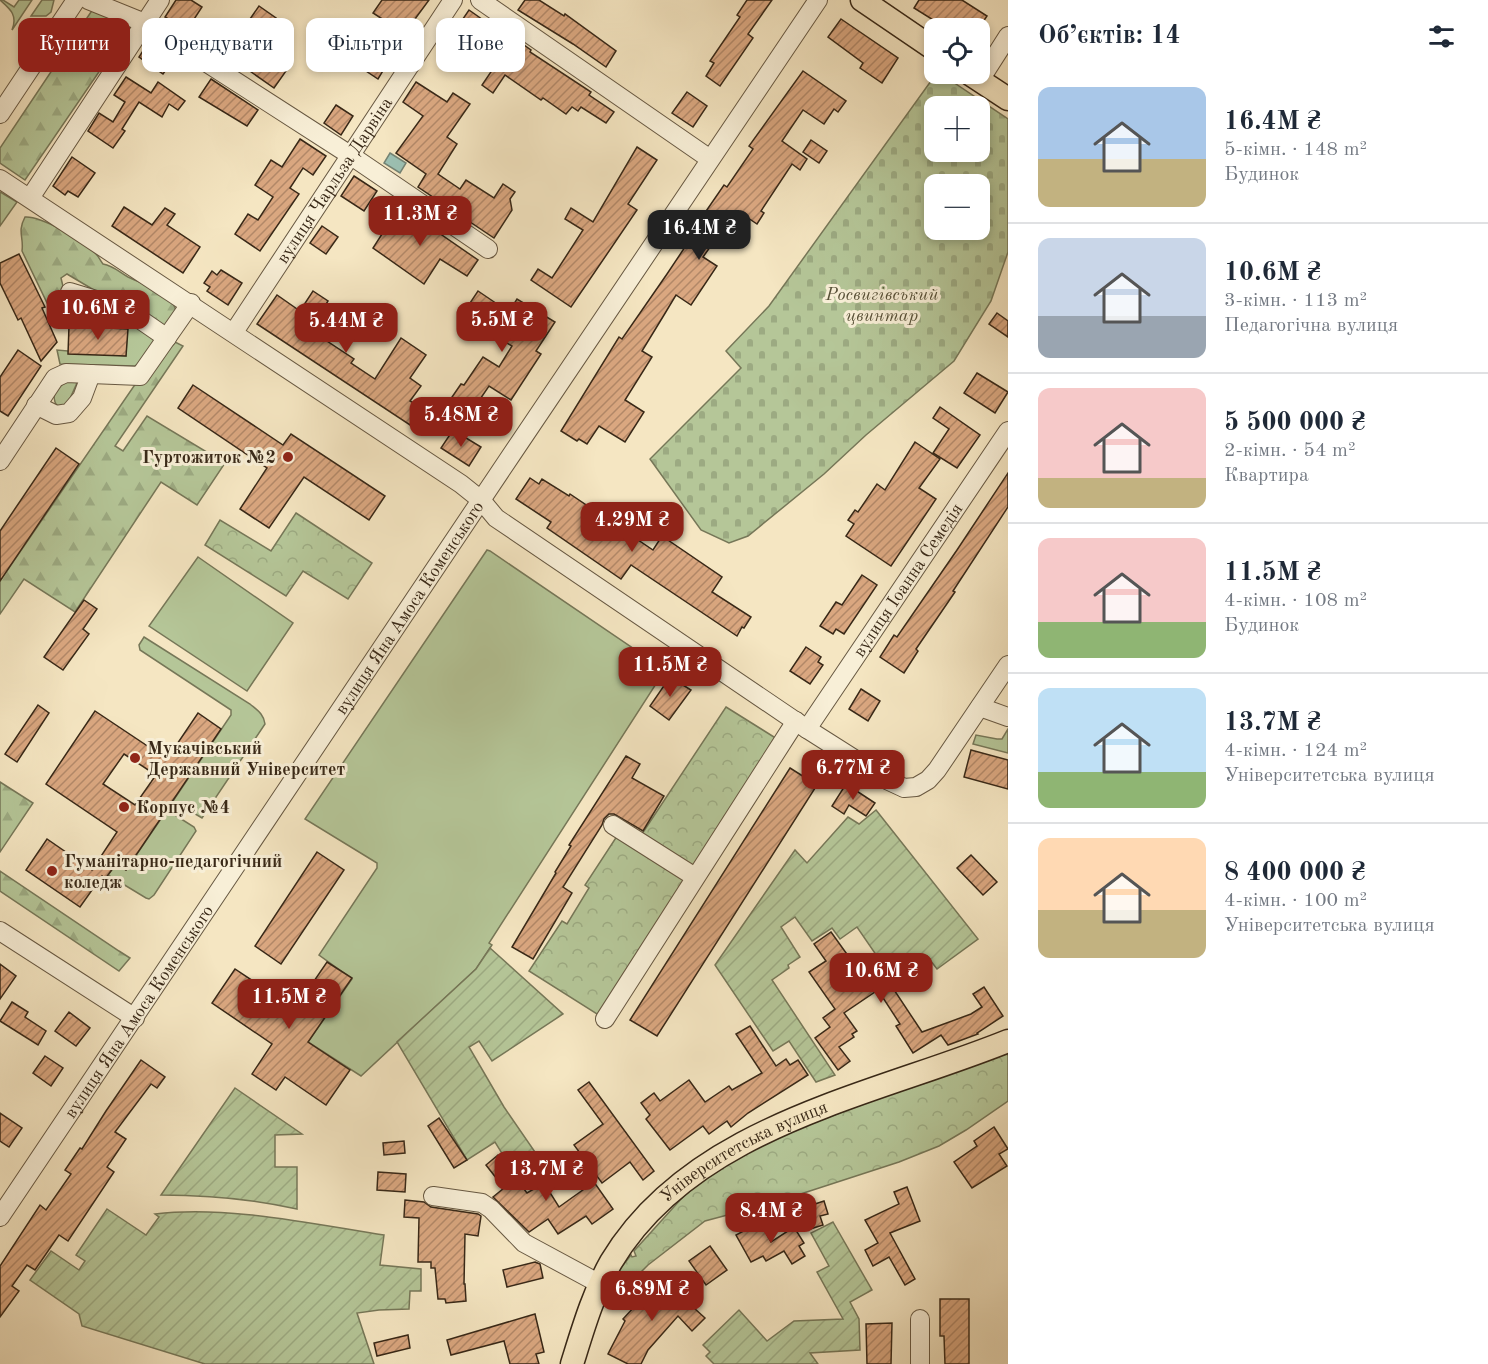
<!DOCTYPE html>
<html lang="uk">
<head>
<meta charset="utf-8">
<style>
  body { margin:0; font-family:"Old Standard TT",serif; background:#f2f2f3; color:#1f2937; height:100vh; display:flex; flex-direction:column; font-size:22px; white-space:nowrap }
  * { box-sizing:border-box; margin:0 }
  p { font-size:20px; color:#747a83 }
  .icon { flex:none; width:33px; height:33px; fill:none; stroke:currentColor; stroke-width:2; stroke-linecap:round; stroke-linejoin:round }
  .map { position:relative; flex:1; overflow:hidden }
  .details { display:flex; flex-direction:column; background:#fff; width:480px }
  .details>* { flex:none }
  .hud { position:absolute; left:18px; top:18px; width:570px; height:54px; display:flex; gap:12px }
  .tools { position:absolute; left:924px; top:18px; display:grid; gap:12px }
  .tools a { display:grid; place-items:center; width:66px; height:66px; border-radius:12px; background:#fff; box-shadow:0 3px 9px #0003; font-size:30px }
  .price { position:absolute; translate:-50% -51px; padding:0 14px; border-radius:12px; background:#8f2418; color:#fff; font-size:20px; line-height:39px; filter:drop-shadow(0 2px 3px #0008) }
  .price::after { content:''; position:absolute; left:50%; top:36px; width:18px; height:14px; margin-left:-9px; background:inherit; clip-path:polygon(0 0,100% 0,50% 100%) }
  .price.active { background:#222; color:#fff }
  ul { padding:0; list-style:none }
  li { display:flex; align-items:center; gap:18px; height:150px; padding:0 30px }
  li+li { border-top:2px solid #e0e1e3 }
  li span { display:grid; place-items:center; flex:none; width:168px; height:120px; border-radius:12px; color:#555 }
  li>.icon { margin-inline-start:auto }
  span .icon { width:72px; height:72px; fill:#fffc; stroke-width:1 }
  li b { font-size:26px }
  h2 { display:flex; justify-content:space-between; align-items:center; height:72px; padding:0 30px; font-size:26px }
  .pill { padding:0 21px; border-radius:12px; background:#fff; box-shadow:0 3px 9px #0003; font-size:21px; line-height:54px }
  .pill.active { background:#8f2418; color:#fff }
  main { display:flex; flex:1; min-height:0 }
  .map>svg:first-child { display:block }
</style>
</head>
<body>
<main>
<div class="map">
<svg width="1008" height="1364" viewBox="0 0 1008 1364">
  <defs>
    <pattern id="forest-firs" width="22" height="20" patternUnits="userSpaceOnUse" patternTransform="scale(1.5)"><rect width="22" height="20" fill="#b5c698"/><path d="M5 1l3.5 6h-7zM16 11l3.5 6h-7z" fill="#9caa82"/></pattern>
    <pattern id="cemetery-stones" width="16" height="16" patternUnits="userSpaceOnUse" patternTransform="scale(1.5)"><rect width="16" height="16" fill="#b5c698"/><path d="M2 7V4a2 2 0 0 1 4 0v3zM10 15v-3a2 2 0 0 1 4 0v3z" fill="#9caa82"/></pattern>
    <pattern id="park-crowns" width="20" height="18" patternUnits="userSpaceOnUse" patternTransform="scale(1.5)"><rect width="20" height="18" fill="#b5c698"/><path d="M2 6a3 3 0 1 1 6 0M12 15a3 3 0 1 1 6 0" fill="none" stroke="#9caa82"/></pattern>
    <pattern id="garden-furrows" width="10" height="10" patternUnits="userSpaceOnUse" patternTransform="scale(1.5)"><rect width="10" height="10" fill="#b5c698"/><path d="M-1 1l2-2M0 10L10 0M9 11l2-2" fill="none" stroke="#9caa82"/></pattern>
    <pattern id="water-ripples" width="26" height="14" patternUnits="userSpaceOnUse" patternTransform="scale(1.5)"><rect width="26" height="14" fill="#9cc0b2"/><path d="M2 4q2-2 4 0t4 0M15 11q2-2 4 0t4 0" fill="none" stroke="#809c90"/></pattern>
    <pattern id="building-hatch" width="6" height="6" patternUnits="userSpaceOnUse" patternTransform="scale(1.5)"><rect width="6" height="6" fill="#daa780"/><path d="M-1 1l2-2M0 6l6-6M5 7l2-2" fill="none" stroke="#b28868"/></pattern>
  </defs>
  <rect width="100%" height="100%" fill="#f5e6c2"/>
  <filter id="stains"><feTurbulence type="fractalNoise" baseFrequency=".00333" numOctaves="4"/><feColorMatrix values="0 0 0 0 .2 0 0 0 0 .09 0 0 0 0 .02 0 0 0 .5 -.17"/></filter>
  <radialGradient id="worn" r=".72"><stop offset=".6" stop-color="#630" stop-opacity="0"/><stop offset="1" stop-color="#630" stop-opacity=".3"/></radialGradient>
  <!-- grass -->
  <g fill="#b5c698" stroke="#767758" stroke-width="1.5">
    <path d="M0 0H3L14 7 19 0H32L12 30C18 15 10 9 0 0Z"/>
    <path d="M42 0H54L51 12 46 16H31Z"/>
    <path d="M0 192 17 202 0 226Z"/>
    <path d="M93 314 117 318 155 336C152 348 147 360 135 366L60 364 57 350 126 356 127 329 92 327Z"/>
    <path d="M71 380 77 383 67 405 57 406C49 393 59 385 71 380Z"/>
    <path d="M487 550 490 551 665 670 489 943 492 945 476 969 361 1076 308 1042 352 979 319 955 377 868V863L305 819Z"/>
    <path d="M198 557 293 623 247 691 149 626Z"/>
    <path d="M144 637 250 704C257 710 264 714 265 724L202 818 173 801 231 715V710L140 650 139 645Z"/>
    <path d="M1008 729V753L973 744 976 735 997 739H1002Z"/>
    <path d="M167 810 194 827 196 831 154 895 149 899 146 898 108 875 116 864 126 870Z"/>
  </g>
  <!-- forest -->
  <g fill="url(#forest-firs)" stroke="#767758" stroke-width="1.5">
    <path d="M93 9 131 25 25 180 0 163V148Z"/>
    <path d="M25 217C42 216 82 240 94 252 98 255 100 260 103 264 114 266 119 272 128 277 144 285 184 296 175 321 173 325 168 329 166 333L67 274 61 278 66 299 58 307 50 309 22 251C24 237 17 232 25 217Z"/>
    <path d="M167 338 183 346 115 446 123 451 147 416 225 463 197 505 161 482 75 612 24 579 0 614V581Z"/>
    <path d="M0 782 33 803 0 852Z"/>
    <path d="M0 871 119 951 130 958 119 971 0 891Z"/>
  </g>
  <!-- cemetery -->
  <path fill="url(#cemetery-stones)" stroke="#767758" stroke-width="1.5" fill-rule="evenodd" d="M936 74H941L1008 119V252L991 301 954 361 866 435 824 474 748 536 729 543 701 530 650 459 741 368 726 351 769 306ZM934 106H980V152H934ZM934 184H980V230H934Z"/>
  <!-- park -->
  <g fill="url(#park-crowns)" stroke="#767758" stroke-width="1.5">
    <path d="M296 513 372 563 348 599 303 571 286 596 205 545 220 520 271 551Z"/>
    <path d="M726 707 782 742 605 1019 529 971 562 921 567 924 589 888 585 885 621 830 638 840Z"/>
    <path d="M1005 1050 1008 1056V1101L966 1130 939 1146 899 1162 776 1202 705 1221 648 1265 629 1284 617 1273 631 1255 632 1257 636 1256 634 1251 710 1167 742 1150Z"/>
  </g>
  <!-- garden -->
  <g fill="url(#garden-furrows)" stroke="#767758" stroke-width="1.5">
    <path d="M876 810 978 939 937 969 927 956 902 973 891 956 881 962 857 927 840 939 832 928 812 941 795 917 781 927 800 957 788 965 789 968 772 980 835 1075 816 1082 789 1041 773 1051 715 965 795 850 807 863 848 817 859 824Z"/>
    <path d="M490 948 563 1014 492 1061 479 1041 469 1047 504 1107 535 1152 511 1168 495 1142 467 1160 397 1042 476 969Z"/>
    <path d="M235 1088 302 1134 275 1135V1167H297V1209C252 1199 207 1195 161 1195Z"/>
    <path d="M107 1209 146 1235 159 1217 155 1214C226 1205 313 1224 384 1235L380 1265 421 1269V1291H410L409 1309 379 1310 357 1313 374 1364H205L82 1326 79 1314 30 1280 51 1251 79 1270 85 1261 76 1255Z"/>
    <path d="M833 1222 872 1290 850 1302 859 1319 860 1350 810 1353 818 1364H714L706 1356 710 1352 703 1345 739 1310 767 1341 794 1321 843 1319 817 1272 829 1266 811 1233Z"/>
  </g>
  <!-- water -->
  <path fill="url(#water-ripples)" stroke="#748374" stroke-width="1.5" d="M390 153 406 163 400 173 384 163Z"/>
  <!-- building -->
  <g fill="url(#building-hatch)" stroke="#382817" stroke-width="1.5" fill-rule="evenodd">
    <path d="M176 0H191L202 7 187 30 165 17Z"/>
    <path d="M382 0H429L412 23 378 79 357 65 387 22 373 13Z"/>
    <path d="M525 0H539L564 16 565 14 616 51 606 67 573 44 518 10Z"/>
    <path d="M747 0H772L748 34 753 38 720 86 706 76 714 63 710 61 740 17 737 15Z"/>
    <path d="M919 0H962L987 16 979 28H946L914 8Z"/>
    <path d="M259 6 276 18 258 43 281 59 277 65 286 71 274 88 244 67 243 70 221 55 239 30 241 32Z"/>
    <path d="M469 10 493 27 480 46 456 29Z"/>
    <path d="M841 19 898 58 882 83 860 68 863 63 828 37Z"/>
    <path d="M514 38 531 50 530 52 591 92 589 95 614 112 606 123 581 107 578 111 572 107 566 114 543 98 541 100 505 75 493 93 482 85Z"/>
    <path d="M150 40 176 56 163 74 139 57Z"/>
    <path d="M803 71 846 101 838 112 834 109 824 124 803 110 782 141 807 159 800 170 792 164 761 211 764 213 757 224 745 216 742 220 738 217 723 239 718 236 703 257 717 266 691 305 676 295 664 315 642 351 652 357 625 400 644 412 625 442 599 426 587 444 579 439 577 441 561 431 619 337 622 339 667 274 693 235 691 233 724 185 727 187 753 149 749 146Z"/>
    <path d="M126 77 151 93 158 82 185 101 178 110 169 104 162 117 139 102 122 129 125 131 113 148 88 131 99 113 113 122 125 102 114 95Z"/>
    <path d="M211 79 258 110 247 126 199 97Z"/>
    <path d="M416 82 447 102 453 93 470 104 447 137 457 144 438 174 460 189 466 180 494 198 503 184 515 192 510 199 512 210 494 238 418 187 426 174 396 153 423 116 403 102Z"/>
    <path d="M687 92 707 106 693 127 672 113Z"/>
    <path d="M336 105 353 116 341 135 324 123Z"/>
    <path d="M300 139 326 156 313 175 303 168 290 188 299 194 260 251 235 234 248 214 258 220 273 197 255 185 271 160 282 167Z"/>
    <path d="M811 140 827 151 819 163 803 152Z"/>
    <path d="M637 147 657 160 628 204 637 210 571 307 531 280 538 269 552 278 583 230 565 219 571 208 593 222Z"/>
    <path d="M72 157 95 173 78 197 68 191 65 195 53 186Z"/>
    <path d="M354 176 377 191 364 211 341 196Z"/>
    <path d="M400 206 478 260 467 276 440 259 424 284 373 248Z"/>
    <path d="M124 207 152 225 165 208 175 214 167 225 200 247 183 273 112 226Z"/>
    <path d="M322 226 338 237 326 254 310 243Z"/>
    <path d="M19 254 45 307 42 308 57 342 41 361 21 318 18 320 0 283V263Z"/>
    <path d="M221 270 242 283 228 305 207 291 210 287 204 283 212 271 217 275Z"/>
    <path d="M313 291 328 301 325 306 342 319 327 341 354 359 351 363 375 379 401 338 426 355 410 378 421 386 410 401 422 408 410 425 257 324 277 295 300 311Z"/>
    <path d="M478 291 509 312 517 299 555 322 536 351 541 354 511 400 489 386 472 411 464 405 451 424 439 416 461 384 464 385 483 357 499 367 512 346 478 326 486 314 470 303Z"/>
    <path d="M997 313 1008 321V337L989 324Z"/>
    <path d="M69 326 128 329 126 356 68 354Z"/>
    <path d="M18 350 41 366 8 416 0 411V377Z"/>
    <path d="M977 373 1008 392 995 413 964 393Z"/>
    <path d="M193 385 283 445 291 434 385 496 369 520 304 477 269 528 240 509 267 468 178 408Z"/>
    <path d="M940 407 980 435 957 468 933 453 949 429 933 418Z"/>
    <path d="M453 430 481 447 469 466 441 448Z"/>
    <path d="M915 442 940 459 919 488 936 499 891 566 846 536 854 524 848 520 855 510 858 512 877 484 885 490Z"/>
    <path d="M56 448 79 464 0 581V531Z"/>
    <path d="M1008 473V507L953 591 955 592 916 649 918 651 904 673 880 657 894 635 897 637 957 550Z"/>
    <path d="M530 478 539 484 542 479 569 496 570 494 653 550 662 536 722 577 712 592 751 617 744 628 742 627 737 636 631 565 621 579 547 528 551 522 516 499Z"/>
    <path d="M862 575 877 585 844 634 836 629 833 634 820 626 836 602 842 605Z"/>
    <path d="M84 600 97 609 83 629 89 634 63 670 44 657Z"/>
    <path d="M806 647 821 657 818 662 823 665 810 684 790 671Z"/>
    <path d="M670 677 691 690 669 720 650 706Z"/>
    <path d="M861 689 880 701 868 721 849 709Z"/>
    <path d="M38 705 49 713 17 762 5 754Z"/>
    <path d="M95 711 167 759 198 713 221 729 126 870 116 864 105 879 102 876 80 907 26 870 47 839 92 870 117 832 46 784ZM124 754 156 775 135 805 103 784Z"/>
    <path d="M971 750 1008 760V789L964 777Z"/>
    <path d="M626 756 640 764 632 778 664 796 643 831 614 814H609L604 819 602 825 563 887 572 893 533 959 512 947 556 873 555 872 571 846 569 845Z"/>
    <path d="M790 768 817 785 657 1036 630 1020Z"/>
    <path d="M846 784 875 803 866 816 849 805 844 814 832 806Z"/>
    <path d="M317 852 344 870 281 964 255 946Z"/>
    <path d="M971 855 997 882 983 895 957 868Z"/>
    <path d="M831 932 859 971 875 961 922 1032 971 1014 982 1007 973 994 984 987 1003 1016 977 1033 978 1034 948 1045 941 1035 913 1053 896 1026 900 1024 878 990 844 1013 857 1031 852 1034 854 1037 839 1047 850 1061 838 1070 815 1038 830 1027 823 1018 835 1009 809 972 826 961 814 944Z"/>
    <path d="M327 962 352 978 308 1042 350 1070 326 1105 285 1077 276 1090 252 1074 272 1044 212 1003 235 969 295 1009Z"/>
    <path d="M0 964 16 976 0 999Z"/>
    <path d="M12 1002 28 1012 25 1017 46 1031 38 1045 0 1021Z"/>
    <path d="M69 1012 90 1028 76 1046 55 1031Z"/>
    <path d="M750 1026 776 1066 786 1059 790 1065 798 1060 808 1075 748 1113 731 1127 727 1121 709 1134 703 1126 670 1150 646 1119 650 1115 641 1103 654 1093 660 1101 689 1080 705 1102 729 1086 732 1090 762 1073 736 1034Z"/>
    <path d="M45 1056 63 1068 51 1086 33 1073Z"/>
    <path d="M141 1060 165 1077 157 1088 151 1084 115 1132 126 1139 107 1167 114 1172 68 1241 59 1235 35 1270 27 1265 12 1286 19 1291 0 1317V1266L40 1205 46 1210 71 1174 65 1170 80 1148 82 1149 106 1111Z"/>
    <path d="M589 1082 654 1171 643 1180 630 1162 602 1183 574 1145 603 1124 578 1090Z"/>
    <path d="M0 1113 22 1128 9 1147 0 1141Z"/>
    <path d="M439 1118 467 1160 454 1168 428 1126Z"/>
    <path d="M994 1127 1008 1149 999 1154 1007 1166 972 1188 954 1162 977 1146 974 1141Z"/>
    <path d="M404 1141 405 1153 384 1155 383 1143Z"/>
    <path d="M498 1155 527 1193 544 1183 559 1207 594 1182 613 1209 592 1224 586 1216 558 1234 548 1219 529 1232 493 1197 504 1188 486 1165Z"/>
    <path d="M378 1172 406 1174 405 1192 377 1190Z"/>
    <path d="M907 1187 920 1221 890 1233 915 1279 905 1285 889 1257 873 1266 865 1250 878 1243 865 1220 899 1204 894 1192Z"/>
    <path d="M405 1200 424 1202 431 1207 478 1214 481 1216 478 1236 465 1234 464 1284H465L466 1301 446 1303 445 1299H438L435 1268H431V1262H418L419 1218 404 1217Z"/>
    <path d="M824 1201 828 1214 820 1216 823 1225 807 1230 800 1209Z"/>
    <path d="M760 1222 771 1242 794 1227 804 1243 799 1246 805 1256 792 1264 784 1251 766 1261 763 1256 751 1262 736 1235Z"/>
    <path d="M710 1246 727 1270 706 1285 689 1261Z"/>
    <path d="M535 1262 540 1264 543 1278 507 1287 503 1270Z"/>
    <path d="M661 1278 705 1318 692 1331 678 1316 648 1350 641 1364H628L608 1354 625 1321 623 1319Z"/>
    <path d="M940 1299H969V1364H945L944 1336H940Z"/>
    <path d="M535 1314 544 1352 536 1354 539 1364H510L504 1341 451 1355 447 1340Z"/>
    <path d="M892 1323 891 1364H867L866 1324Z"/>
    <path d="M408 1335 410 1348 377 1356 374 1343Z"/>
  </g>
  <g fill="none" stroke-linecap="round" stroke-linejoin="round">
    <defs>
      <g id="minor">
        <path d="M88 0 145 23 350 155 488 249"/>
        <path d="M480 0 710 159"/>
        <path d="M980 80 1008 36"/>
        <path d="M0 114 76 0"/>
        <path d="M0 179 461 484 481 500 496 518 807 729 889 781 904 788 916 787 928 780 937 770 1008 665"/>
        <path d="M30 198 160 0"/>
        <path d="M70 292 116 306 138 318 167 338"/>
        <path id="s1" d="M234 332 453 0"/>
        <path d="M36 405 56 415 69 413 82 398 91 374"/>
        <path d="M0 461 55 378 66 373 140 376 191 303"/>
        <path d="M980 707 1008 717"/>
        <path id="s2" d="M807 729 1008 431"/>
        <path d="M613 825 695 877"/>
        <path d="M0 931 135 1018"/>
        <path d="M605 1019 796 721"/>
        <path d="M433 1196 482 1203 491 1209 524 1243 600 1284"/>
        <path id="s3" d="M0 1217C274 813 543 404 818 0"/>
        <path d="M920 1364V1319"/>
      </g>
      <g id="major">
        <path d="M862 0 934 49"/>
        <path d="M970 74 1008 99"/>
        <path id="s4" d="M572 1364C583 1329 593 1294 611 1262 692 1126 872 1096 1008 1041"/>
      </g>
    </defs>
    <!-- minor casing -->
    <use href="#minor" stroke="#675842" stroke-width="20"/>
    <!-- major casing -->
    <use href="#major" stroke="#382817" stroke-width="25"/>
    <!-- minor -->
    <use href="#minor" stroke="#f8efd7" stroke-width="18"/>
    <!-- major -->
    <use href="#major" stroke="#f5e6c2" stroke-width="22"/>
  </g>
  <!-- markers -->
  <g fill="#8f2418" stroke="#f8efd7" stroke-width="2">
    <circle cx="288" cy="457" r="6"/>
    <circle cx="135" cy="758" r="6"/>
    <circle cx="124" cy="807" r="6"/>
    <circle cx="52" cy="871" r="6"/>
  </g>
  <g text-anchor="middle" stroke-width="6" stroke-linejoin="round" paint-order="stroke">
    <!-- street labels -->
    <g font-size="18" fill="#382817" stroke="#f8efd7">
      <text dy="6" stroke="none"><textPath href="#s1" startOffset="182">вулиця Чарльза Дарвіна</textPath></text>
      <text dy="6" stroke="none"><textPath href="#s2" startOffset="180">вулиця Іоанна Семедія</textPath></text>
      <text dy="6" stroke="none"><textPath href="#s3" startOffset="734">вулиця Яна Амоса Коменського</textPath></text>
      <text dy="6" stroke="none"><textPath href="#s3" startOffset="248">вулиця Яна Амоса Коменського</textPath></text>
      <text dy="6" stroke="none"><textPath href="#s4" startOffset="286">Університетська вулиця</textPath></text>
    </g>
    <!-- park labels -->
    <g font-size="18" font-style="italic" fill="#575037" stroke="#f8efd7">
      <text x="882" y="300">Росвигівський<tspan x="882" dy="21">цвинтар</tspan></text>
    </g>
    <!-- poi labels -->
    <g font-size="18" font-weight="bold" fill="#382817" stroke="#f8efd7" text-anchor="start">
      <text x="276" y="463" text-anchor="end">Гуртожиток №2</text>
      <text x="147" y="754">Мукачівський<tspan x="147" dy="21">Державний Університет</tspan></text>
      <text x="136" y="813">Корпус №4</text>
      <text x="64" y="867">Гуманітарно-педагогічний<tspan x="64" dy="21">коледж</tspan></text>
    </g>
  </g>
  <rect width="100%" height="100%" filter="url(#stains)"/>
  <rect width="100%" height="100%" fill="url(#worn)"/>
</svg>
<div class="tools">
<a><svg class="icon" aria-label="locate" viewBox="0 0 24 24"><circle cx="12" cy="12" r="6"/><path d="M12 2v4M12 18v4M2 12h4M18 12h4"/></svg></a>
<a>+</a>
<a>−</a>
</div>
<b class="price" style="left:420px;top:247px">11.3M ₴</b>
<b class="price active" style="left:699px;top:261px">16.4M ₴</b>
<b class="price" style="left:98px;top:341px">10.6M ₴</b>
<b class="price" style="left:502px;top:353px">5.5M ₴</b>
<b class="price" style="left:346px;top:354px">5.44M ₴</b>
<b class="price" style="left:461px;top:448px">5.48M ₴</b>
<b class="price" style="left:632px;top:553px">4.29M ₴</b>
<b class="price" style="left:670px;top:698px">11.5M ₴</b>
<b class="price" style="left:853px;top:801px">6.77M ₴</b>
<b class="price" style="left:881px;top:1004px">10.6M ₴</b>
<b class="price" style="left:289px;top:1030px">11.5M ₴</b>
<b class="price" style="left:546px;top:1202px">13.7M ₴</b>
<b class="price" style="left:771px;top:1244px">8.4M ₴</b>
<b class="price" style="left:652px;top:1322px">6.89M ₴</b>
<div class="hud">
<a class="pill active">Купити</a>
<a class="pill">Орендувати</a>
<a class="pill">Фільтри</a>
<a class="pill">Нове</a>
</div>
</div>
<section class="details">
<h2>Об’єктів: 14<svg class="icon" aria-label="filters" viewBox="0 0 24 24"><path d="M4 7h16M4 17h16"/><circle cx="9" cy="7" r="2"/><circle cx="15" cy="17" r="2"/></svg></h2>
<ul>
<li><span style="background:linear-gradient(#a9c7e8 60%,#c2b280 0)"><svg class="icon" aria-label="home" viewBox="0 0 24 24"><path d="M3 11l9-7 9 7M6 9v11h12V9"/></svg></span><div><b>16.4M ₴</b><p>5-кімн. · 148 m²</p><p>Будинок</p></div></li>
<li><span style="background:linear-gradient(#c9d6e8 65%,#9aa5b1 0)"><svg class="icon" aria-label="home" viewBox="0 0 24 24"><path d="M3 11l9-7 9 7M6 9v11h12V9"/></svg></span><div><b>10.6M ₴</b><p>3-кімн. · 113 m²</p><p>Педагогічна вулиця</p></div></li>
<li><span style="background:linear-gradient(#f6c9c9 75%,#c2b280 0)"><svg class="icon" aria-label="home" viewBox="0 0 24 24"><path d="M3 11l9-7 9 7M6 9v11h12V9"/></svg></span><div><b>5 500 000 ₴</b><p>2-кімн. · 54 m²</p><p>Квартира</p></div></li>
<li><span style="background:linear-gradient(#f6c9c9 70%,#8fb573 0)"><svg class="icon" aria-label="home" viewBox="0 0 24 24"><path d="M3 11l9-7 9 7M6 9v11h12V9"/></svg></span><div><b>11.5M ₴</b><p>4-кімн. · 108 m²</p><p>Будинок</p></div></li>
<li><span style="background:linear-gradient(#bfe0f5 70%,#8fb573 0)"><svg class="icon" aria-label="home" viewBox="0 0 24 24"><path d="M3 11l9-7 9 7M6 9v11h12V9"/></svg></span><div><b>13.7M ₴</b><p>4-кімн. · 124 m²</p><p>Університетська вулиця</p></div></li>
<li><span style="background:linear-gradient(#ffd9b3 60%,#c2b280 0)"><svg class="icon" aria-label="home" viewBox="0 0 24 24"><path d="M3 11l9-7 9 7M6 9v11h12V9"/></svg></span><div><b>8 400 000 ₴</b><p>4-кімн. · 100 m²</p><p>Університетська вулиця</p></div></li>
</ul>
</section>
</main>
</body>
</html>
